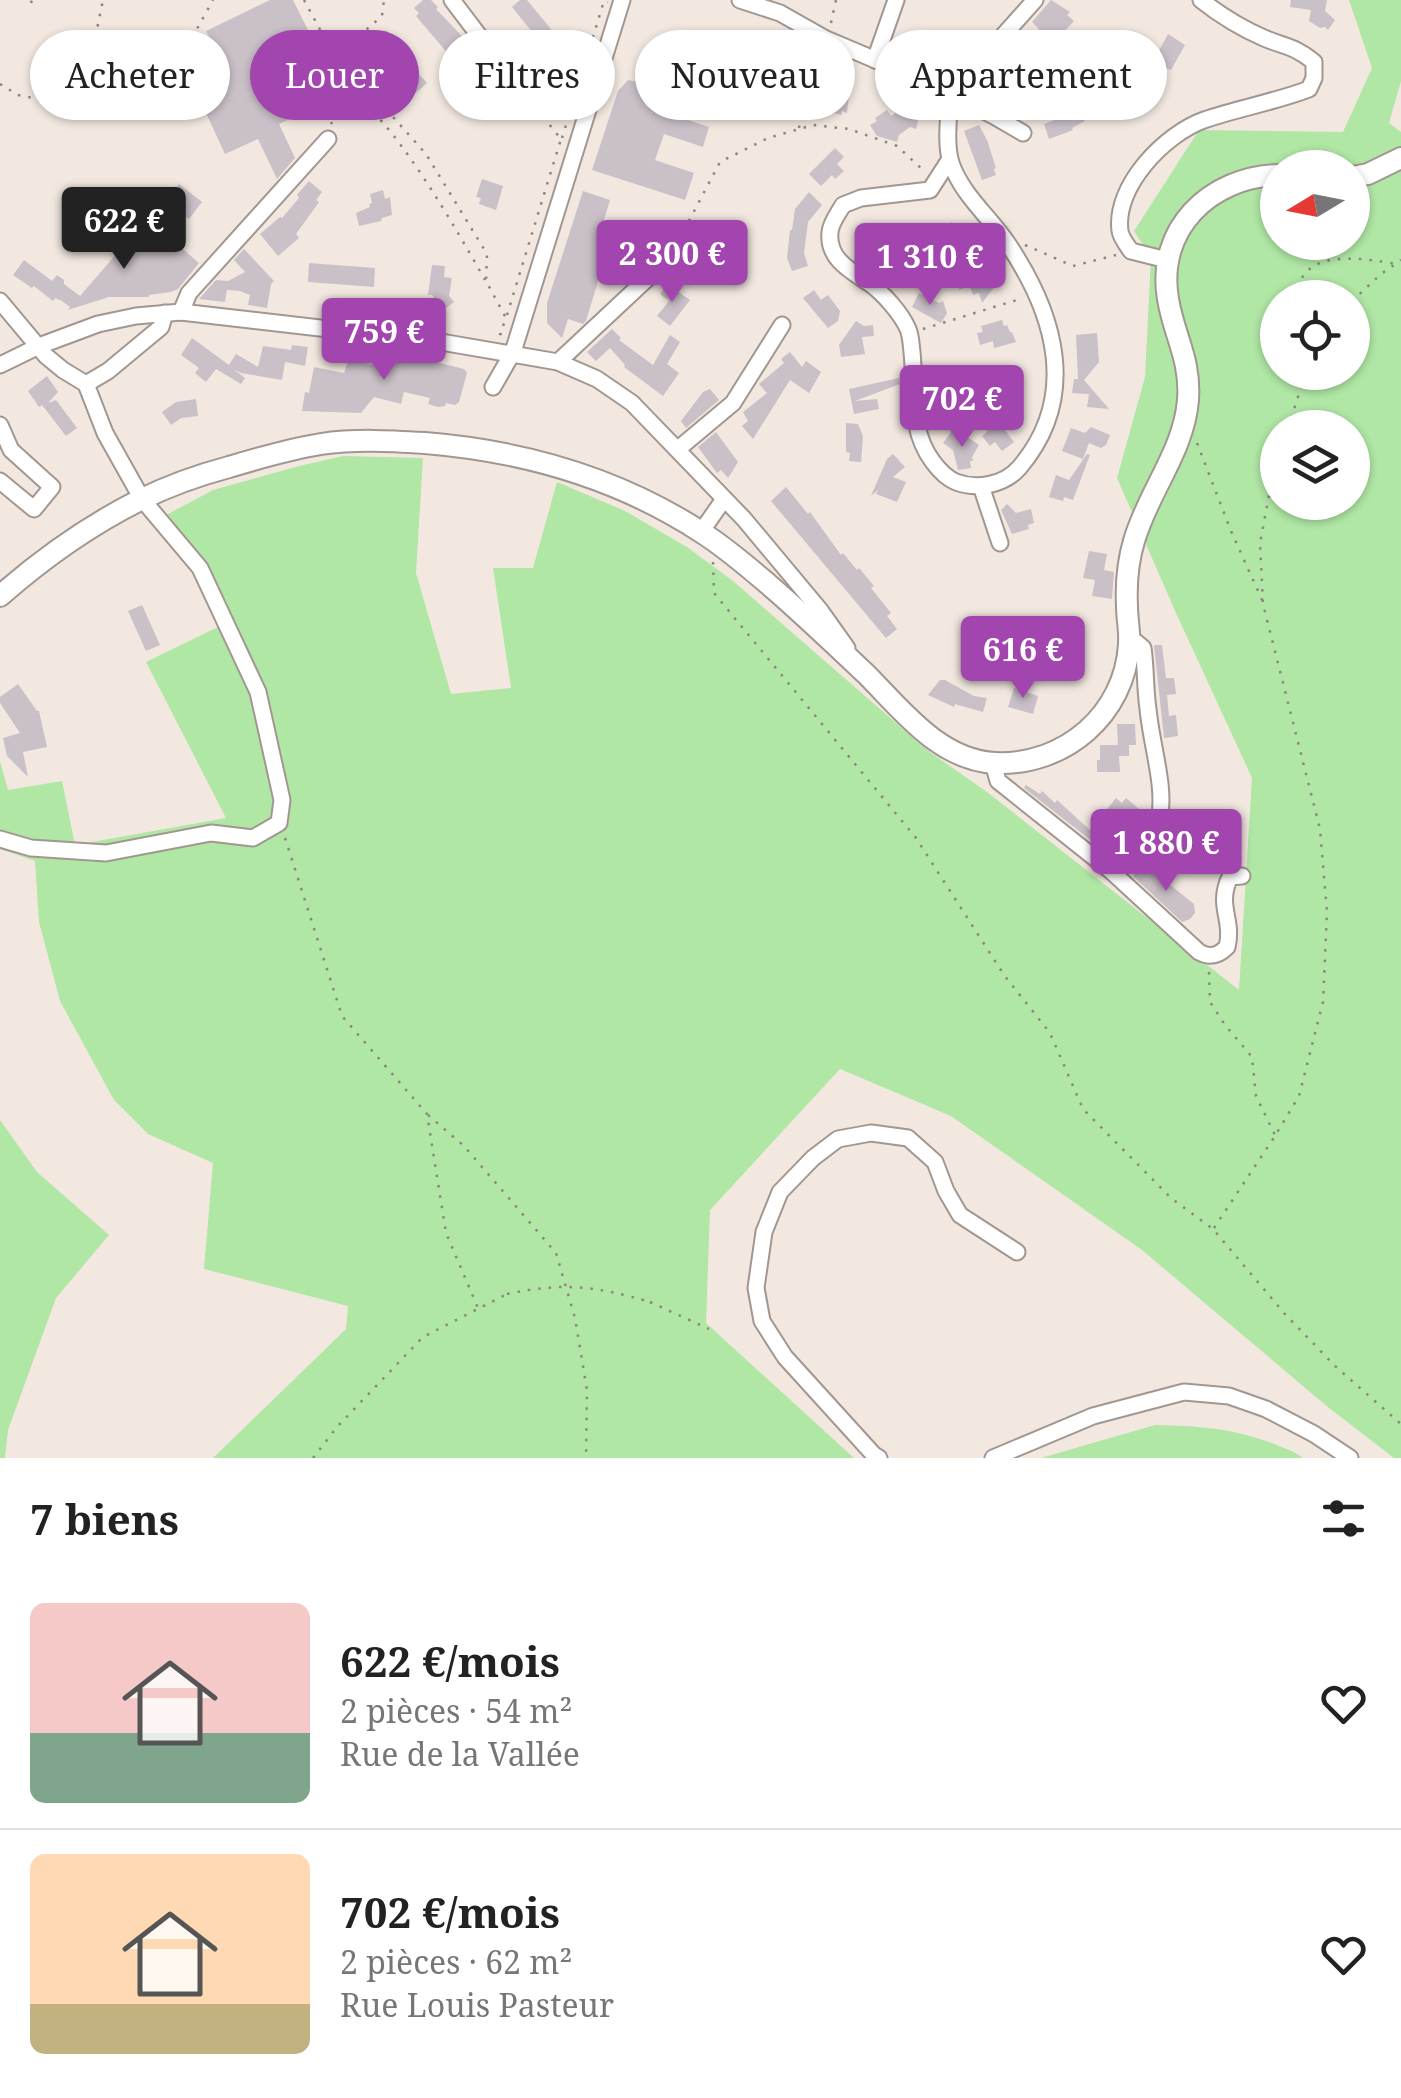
<!DOCTYPE html>
<html lang="fr">
<head>
<meta charset="utf-8">
<style>
  body { margin:0; font-family:"Noto Serif",serif; background:#f2f2f2; color:#222; height:100vh; display:flex; flex-direction:column; font-size:38px; white-space:nowrap }
  * { box-sizing:border-box; margin:0 }
  p { font-size:32px; color:#767676 }
  .icon { flex:none; width:55px; height:55px; fill:none; stroke:currentColor; stroke-width:2; stroke-linecap:round; stroke-linejoin:round }
  .map { position:relative; height:1458px; overflow:hidden }
  .details { display:flex; flex-direction:column; background:#fff; flex:1 }
  .details>* { flex:none }
  .top-card { position:absolute; left:30px; top:30px; width:1342px; height:90px; display:flex; gap:20px }
  .needle { width:65px; rotate:260deg }
  .controls { position:absolute; left:1260px; top:150px; display:grid; gap:20px }
  .controls a { display:grid; place-items:center; width:110px; height:110px; border-radius:50%; background:#fff; box-shadow:0 2px 8px #0004; font-size:50px }
  .price { position:absolute; translate:-50% -85px; padding:0 22px; border-radius:10px; background:#a245af; color:#fff; font-size:32px; line-height:65px; filter:drop-shadow(0 2px 5px #0008) }
  .price::after { content:''; position:absolute; left:50%; top:60px; width:30px; height:22px; margin-left:-15px; background:inherit; clip-path:polygon(0 0,100% 0,50% 100%) }
  .price.current { background:#222; color:#fff }
  ul { padding:0; list-style:none }
  li { display:flex; align-items:center; gap:30px; height:250px; padding:0 30px }
  li+li { border-top:2px solid #e0e0e0 }
  li span { display:grid; place-items:center; flex:none; width:280px; height:200px; border-radius:15px; color:#555 }
  li>.icon { margin-inline-start:auto }
  span .icon { width:120px; height:120px; fill:#fffc; stroke-width:1 }
  li b { font-size:42px }
  h2 { display:flex; justify-content:space-between; align-items:center; height:120px; padding:0 30px; font-size:42px }
  .pill { padding:0 35px; border-radius:45px; background:#fff; box-shadow:0 2px 8px #0004; font-size:35px; line-height:90px }
  .pill.current { background:#a245af; color:#fff }
  .map>svg:first-child { display:block }
</style>
</head>
<body>
<div class="map">
<svg width="1401" height="1458" viewBox="0 0 1401 1458">
  <rect width="100%" height="100%" fill="#f2e8e0"/>
  <!-- green -->
  <g fill="#b0e7a5" fill-rule="evenodd">
    <path d="M1349 0H1401V81L1389 123 1401 132V1458H1394L1329 1408 1142 1250 951 1116 840 1069 710 1210 706 1323 854 1458H213L346 1329 348 1306 204 1269 213 1163 148 1134 114 1100 60 1001 39 922 35 861 0 849V761L8 790 62 781 75 845 226 818 146 662 222 625 186 561 155 521 213 490 299 466 343 456 423 458 416 573 451 694 511 688 493 568H533L557 482 625 511 687 547 733 581 927 750 987 792 1239 990 1252 778 1176 613 1117 478 1145 377 1151 257 1134 231 1199 130 1343 132 1372 68ZM1278 168H1352V242H1278ZM1278 298H1352V372H1278ZM1278 428H1352V502H1278Z"/>
    <path d="M0 1120 37 1172 109 1235 56 1298 8 1430 5 1458H0Z"/>
    <path d="M1155 1425C1198 1426 1233 1428 1274 1444 1284 1448 1294 1451 1303 1458H1041Z"/>
  </g>
  <!-- building -->
  <g fill="#cac0c8">
    <path d="M270 0H293L308 30 261 52 274 80 321 57 338 96 279 124 295 158 277 179 258 139 225 154 181 59 213 44 206 31Z"/>
    <path d="M423 0H431L438 7 436 9 479 54 461 69 416 16 419 13 414 8Z"/>
    <path d="M520 0H527L551 29 548 32 557 42 544 53 529 36 533 33 512 7Z"/>
    <path d="M1051 0 1070 12 1067 15 1074 21 1049 48 1034 35 1039 29 1032 22Z"/>
    <path d="M1291 0H1327L1325 11 1335 20 1328 30 1325 27 1320 28 1309 21 1311 10 1290 7Z"/>
    <path d="M386 30 399 45 395 48 427 83 416 93 389 63 386 66 385 64 377 70 368 60 383 47 376 38Z"/>
    <path d="M1168 34 1185 45 1171 70 1150 61 1156 50 1159 51Z"/>
    <path d="M1033 53 1040 69 1023 76 1026 85 986 99 981 85 1020 71 1016 60Z"/>
    <path d="M628 80 638 82 644 88 646 106 709 127 703 147 664 134 655 160 694 173 685 200 592 170 618 91Z"/>
    <path d="M833 89 849 94 847 113 842 111 841 115 827 111 828 107 821 105 825 90 832 92Z"/>
    <path d="M1077 102 1085 121 1072 128 1073 130 1049 139 1044 124 1057 119 1054 111Z"/>
    <path d="M908 105 916 116 919 117 916 129 910 127 899 135 897 142 877 136 870 125 877 121 875 118 887 110 891 116Z"/>
    <path d="M979 125 987 140 996 168 994 169 996 175 982 180 964 131Z"/>
    <path d="M835 148 844 157 837 164 844 171 835 179 832 175 821 186 809 174Z"/>
    <path d="M482 179 503 186 496 210 479 204 481 198 476 197Z"/>
    <path d="M309 181 322 192 316 200 319 202 296 234 299 238 278 256 260 234 280 217 282 218 299 198 297 195Z"/>
    <path d="M179 184 202 202 189 219 166 201Z"/>
    <path d="M383 190 385 199 390 197 392 215 382 218 381 221 359 226 356 213 370 207 369 204 372 203 370 194Z"/>
    <path d="M583 191 610 200 602 226 647 241 646 245 653 247 651 256 639 268 605 258 586 321 583 324 568 319 562 338 547 323V303Z"/>
    <path d="M809 192 822 205 808 222 804 253 808 266 792 271 787 258 790 230H792L795 209Z"/>
    <path d="M951 222 965 229 963 232 969 235 959 260 949 264 942 241Z"/>
    <path d="M143 223 159 236 162 231 199 263 178 289 171 292 149 295V297H109L68 310 70 307 62 301 55 298 53 301 34 286 32 288 13 275 24 260 52 281 57 275 64 280V284L80 296Z"/>
    <path d="M244 249 274 281 271 284 267 308 248 305 250 295 240 291 227 290 225 302 199 299 216 280 228 281 245 272 234 260Z"/>
    <path d="M309 263 375 268 374 287 308 282Z"/>
    <path d="M432 265 445 266 444 277 452 278 449 296 454 302 443 310 432 295H428Z"/>
    <path d="M987 271 988 275 992 274 995 286 982 303 979 293 973 295 970 286 958 290 968 275Z"/>
    <path d="M667 284 690 300 670 326 657 316 669 301 660 294Z"/>
    <path d="M814 290 821 300 828 295 840 311 838 321 828 328 803 298Z"/>
    <path d="M919 293 939 303 943 301 947 313 941 323 912 307Z"/>
    <path d="M1002 320 1004 326 1007 325 1010 332H1012L1016 342 994 348 993 341 980 345 977 333 983 332 981 326Z"/>
    <path d="M856 321 864 326 873 325 874 336 862 337 865 354 841 357 839 345Z"/>
    <path d="M612 329 621 338 619 340 653 365 670 335 680 342 667 364 679 373 663 396 624 367 625 365 610 348 596 361 587 352Z"/>
    <path d="M1097 333 1099 362 1084 380 1109 409 1087 407 1089 394 1072 393 1074 379H1078L1076 335Z"/>
    <path d="M192 338 229 365 236 354 258 367 263 346 291 350 292 345 308 347 305 366 285 362 282 380 241 373 233 369 245 378 241 384 216 369 206 382 195 373 199 368 181 355Z"/>
    <path d="M379 348 464 369 467 373 459 402 455 405 446 403 445 406 438 407 428 404 430 398 404 392 401 404 374 397 361 413 302 411 305 392 309 393 314 367 344 373 349 358 372 365Z"/>
    <path d="M790 352 802 367 806 361 821 372 809 393 790 380 753 439 742 426 748 421 743 412 767 393 759 384 784 363 781 359Z"/>
    <path d="M47 376 58 392 48 403 56 400 77 428 66 436 42 405 39 407 28 391Z"/>
    <path d="M899 378 900 384 855 401 877 399 879 409 854 414 849 389Z"/>
    <path d="M710 389 719 400 686 428 681 421 703 392Z"/>
    <path d="M196 399 198 416 181 418 171 425 162 412 176 402Z"/>
    <path d="M991 415 1008 420 1005 430 1014 442 1002 451 995 442 990 446 982 436 987 432Z"/>
    <path d="M846 423 858 424 863 436 861 462 849 461 850 453 846 452Z"/>
    <path d="M1091 427 1110 435 1106 445 1101 448 1089 443 1083 459 1062 451 1071 428 1085 433Z"/>
    <path d="M952 431 963 439 966 436 979 445 972 457 973 461H970L971 468 958 470 953 450 943 443Z"/>
    <path d="M716 432 738 462 728 478 721 470 717 473 698 447Z"/>
    <path d="M893 454 905 467 893 477 906 482 897 502 876 494 878 490 871 496 887 459Z"/>
    <path d="M1087 454 1090 455 1073 500 1064 497 1063 501 1049 497 1056 475 1069 480Z"/>
    <path d="M786 487 808 514 810 512 841 555 843 553 857 570 859 568 874 586 871 588 891 613 887 616 897 629 886 638 771 501Z"/>
    <path d="M1007 504 1016 513 1031 509 1034 523 1028 525 1029 529 1012 534 1001 510Z"/>
    <path d="M1089 551 1107 554 1104 570 1114 572 1112 599 1092 596 1095 580 1083 578Z"/>
    <path d="M142 605 160 645 146 651 128 611Z"/>
    <path d="M1154 645H1162L1166 678H1174L1176 694 1167 695 1169 716 1176 715 1178 736 1164 738Z"/>
    <path d="M940 680H945L974 696 987 698 983 712 955 704 954 707 928 695Z"/>
    <path d="M18 684 37 711H39L47 747 23 752 28 777 7 756 3 738 20 733 0 703V697Z"/>
    <path d="M1014 688 1038 696 1033 714 1008 707Z"/>
    <path d="M1117 724H1135L1136 745H1129V756H1119L1120 772H1097V760H1100V745H1118Z"/>
    <path d="M1026 785 1040 794 1042 791 1055 803 1057 800 1090 830 1116 798 1122 803 1126 798 1139 809 1126 826 1115 817 1097 840 1104 847 1102 849 1024 788Z"/>
    <path d="M1206 813 1235 818 1232 858 1212 857 1215 853H1203Z"/>
    <path d="M1144 864 1194 904 1195 913 1190 919 1182 922 1133 876Z"/>
  </g>
  <g fill="none" stroke-linecap="round" stroke-linejoin="round">
    <defs>
      <g id="minor">
        <path d="M452 0 505 70 473 97"/>
        <path d="M740 0 780 13 826 39 923 80 994 116 1023 133"/>
        <path d="M875 60 896 0"/>
        <path d="M950 159 930 190 861 198 843 205C838 214 831 222 830 232 827 259 851 271 869 283 883 293 901 313 908 329 911 336 911 344 912 352 916 390 908 429 933 462 939 470 946 478 956 482 977 490 1004 485 1019 468 1080 397 1055 314 1008 244 990 217 962 195 951 163 945 143 949 116 950 95L1035 0"/>
        <path d="M1167 260 1131 251C1127 245 1121 238 1120 231 1114 186 1165 134 1204 120 1239 108 1275 102 1309 89L1314 78V62C1295 46 1285 47 1264 38 1241 28 1220 15 1201 0"/>
        <path d="M0 301 46 356 63 370 86 384 105 433 142 499 200 568 258 692 282 800 279 823 253 838 211 833 106 853 31 848 0 839"/>
        <path d="M181 312 189 293 328 139"/>
        <path d="M558 362 650 276"/>
        <path d="M0 365 39 346 98 324 136 316 181 312 441 342 558 362 597 379 632 403 744 519 820 610 847 648"/>
        <path d="M86 384 108 371 161 327 165 313"/>
        <path d="M493 387 513 352 622 0"/>
        <path d="M0 425 11 450 52 487 34 509 0 481"/>
        <path d="M678 449 733 403 782 325"/>
        <path d="M981 486 1000 543"/>
        <path d="M701 532 724 499"/>
        <path d="M993 763 998 781 1111 871C1189 839 1154 772 1148 709 1145 689 1146 668 1143 648L1136 642H1129"/>
        <path d="M1111 871 1199 952C1210 958 1218 956 1227 947 1234 920 1216 906 1230 877L1242 876"/>
        <path d="M879 1458 874 1455 785 1357 762 1321 756 1288 764 1232 780 1192 813 1158 838 1139 871 1133 908 1138 935 1162 946 1191 960 1215 1017 1252"/>
        <path d="M993 1458 1093 1416 1184 1392 1229 1396 1266 1409 1314 1434 1350 1458"/>
      </g>
      <g id="major">
        <path d="M1352 177 1368 174 1401 158"/>
        <path d="M0 596C42 559 90 525 140 500 168 486 199 475 229 467 259 458 290 449 321 444 355 439 391 441 425 443 523 451 618 478 701 532 725 547 747 566 768 584 802 613 834 644 866 674 902 710 939 760 995 763 1065 766 1125 714 1129 644 1130 631 1127 619 1127 606 1126 585 1128 561 1134 541 1148 492 1184 451 1188 400 1191 359 1174 336 1168 299 1156 229 1210 177 1278 175"/>
      </g>
    </defs>
    <!-- minor casing -->
    <use href="#minor" stroke="#a19790" stroke-width="19"/>
    <!-- major casing -->
    <use href="#major" stroke="#a19790" stroke-width="24"/>
    <!-- path -->
    <g stroke="#8c8580" stroke-width="2.5" stroke-dasharray="2.5 8" stroke-linecap="butt">
      <path d="M304 0 335 57 348 94 331 124"/>
      <path d="M31 3 32 0"/>
      <path d="M831 23 836 0"/>
      <path d="M343 50 370 91 426 154 487 254 486 281 506 318 500 334 505 335"/>
      <path d="M182 56 213 0"/>
      <path d="M335 57 382 16 384 0"/>
      <path d="M0 84 18 95 55 102 60 99 84 65 97 29 103 0"/>
      <path d="M348 94C388 107 463 241 485 280"/>
      <path d="M799 128 802 110 820 54"/>
      <path d="M562 138 604 1 608 2"/>
      <path d="M1025 245 1073 266 1116 255"/>
      <path d="M661 265 671 255 720 162 768 138 813 125 849 129 897 146 923 170"/>
      <path d="M1297 298C1298 247 1361 258 1397 264"/>
      <path d="M1352 301 1381 274 1401 260"/>
      <path d="M507 315 561 139 515 82"/>
      <path d="M923 329 1020 299"/>
      <path d="M1288 428 1306 372"/>
      <path d="M1197 443 1231 531 1263 602"/>
      <path d="M713 562 714 593 916 838 1004 975 1050 1033 1083 1109 1171 1198 1213 1229 1284 1313 1335 1366 1401 1424"/>
      <path d="M285 838 342 1016 427 1114 446 1233 478 1308"/>
      <path d="M1209 972 1210 1002 1225 1025 1252 1057 1256 1096 1275 1135"/>
      <path d="M428 1115 464 1146 556 1253 575 1318 587 1390 586 1458"/>
      <path d="M1214 1228 1275 1136 1299 1096 1323 1002 1327 912 1320 829 1263 604 1260 543 1271 485 1278 462"/>
      <path d="M650 1302 709 1329"/>
      <path d="M313 1458 337 1427 423 1337 507 1294"/>
    </g>
    <!-- minor -->
    <use href="#minor" stroke="#fff" stroke-width="15"/>
    <!-- major -->
    <use href="#major" stroke="#fff" stroke-width="20"/>
    <!-- path-bridge -->
    <path stroke="#8c8580" stroke-width="2.5" stroke-dasharray="2.5 8" stroke-linecap="butt" d="M507 1294C563 1282 595 1286 650 1302"/>
  </g>
</svg>
<div class="controls">
<a><svg class="needle" viewBox="-14 -14 28 28"><path d="M0-13l5 13h-10z" fill="#e53935"/><path d="M0 13l5-13h-10z" fill="#767676"/></svg></a>
<a><svg class="icon" aria-label="locate" viewBox="0 0 24 24"><circle cx="12" cy="12" r="6"/><path d="M12 2v4M12 18v4M2 12h4M18 12h4"/></svg></a>
<a><svg class="icon" aria-label="layers" viewBox="0 0 24 24"><path d="M12 4l9 5-9 5-9-5zM3 14l9 5 9-5"/></svg></a>
</div>
<b class="price current" style="left:124px;top:272px">622 €</b>
<b class="price" style="left:672px;top:305px">2 300 €</b>
<b class="price" style="left:930px;top:308px">1 310 €</b>
<b class="price" style="left:384px;top:383px">759 €</b>
<b class="price" style="left:962px;top:450px">702 €</b>
<b class="price" style="left:1023px;top:701px">616 €</b>
<b class="price" style="left:1166px;top:894px">1 880 €</b>
<div class="top-card">
<a class="pill">Acheter</a>
<a class="pill current">Louer</a>
<a class="pill">Filtres</a>
<a class="pill">Nouveau</a>
<a class="pill">Appartement</a>
</div>
</div>
<section class="details">
<h2>7 biens<svg class="icon" aria-label="filters" viewBox="0 0 24 24"><path d="M4 7h16M4 17h16"/><circle cx="9" cy="7" r="2"/><circle cx="15" cy="17" r="2"/></svg></h2>
<ul>
<li><span style="background:linear-gradient(#f6c9c9 65%,#7fa58c 0)"><svg class="icon" aria-label="home" viewBox="0 0 24 24"><path d="M3 11l9-7 9 7M6 9v11h12V9"/></svg></span><div><b>622 €/mois</b><p>2 pièces · 54 m²</p><p>Rue de la Vallée</p></div><svg class="icon" aria-label="heart" viewBox="0 0 24 24"><path d="M12 20l-8-8c-3-5 5-10 8-4 3-6 11-1 8 4z"/></svg></li>
<li><span style="background:linear-gradient(#ffd9b3 75%,#c2b280 0)"><svg class="icon" aria-label="home" viewBox="0 0 24 24"><path d="M3 11l9-7 9 7M6 9v11h12V9"/></svg></span><div><b>702 €/mois</b><p>2 pièces · 62 m²</p><p>Rue Louis Pasteur</p></div><svg class="icon" aria-label="heart" viewBox="0 0 24 24"><path d="M12 20l-8-8c-3-5 5-10 8-4 3-6 11-1 8 4z"/></svg></li>
</ul>
</section>
</body>
</html>
